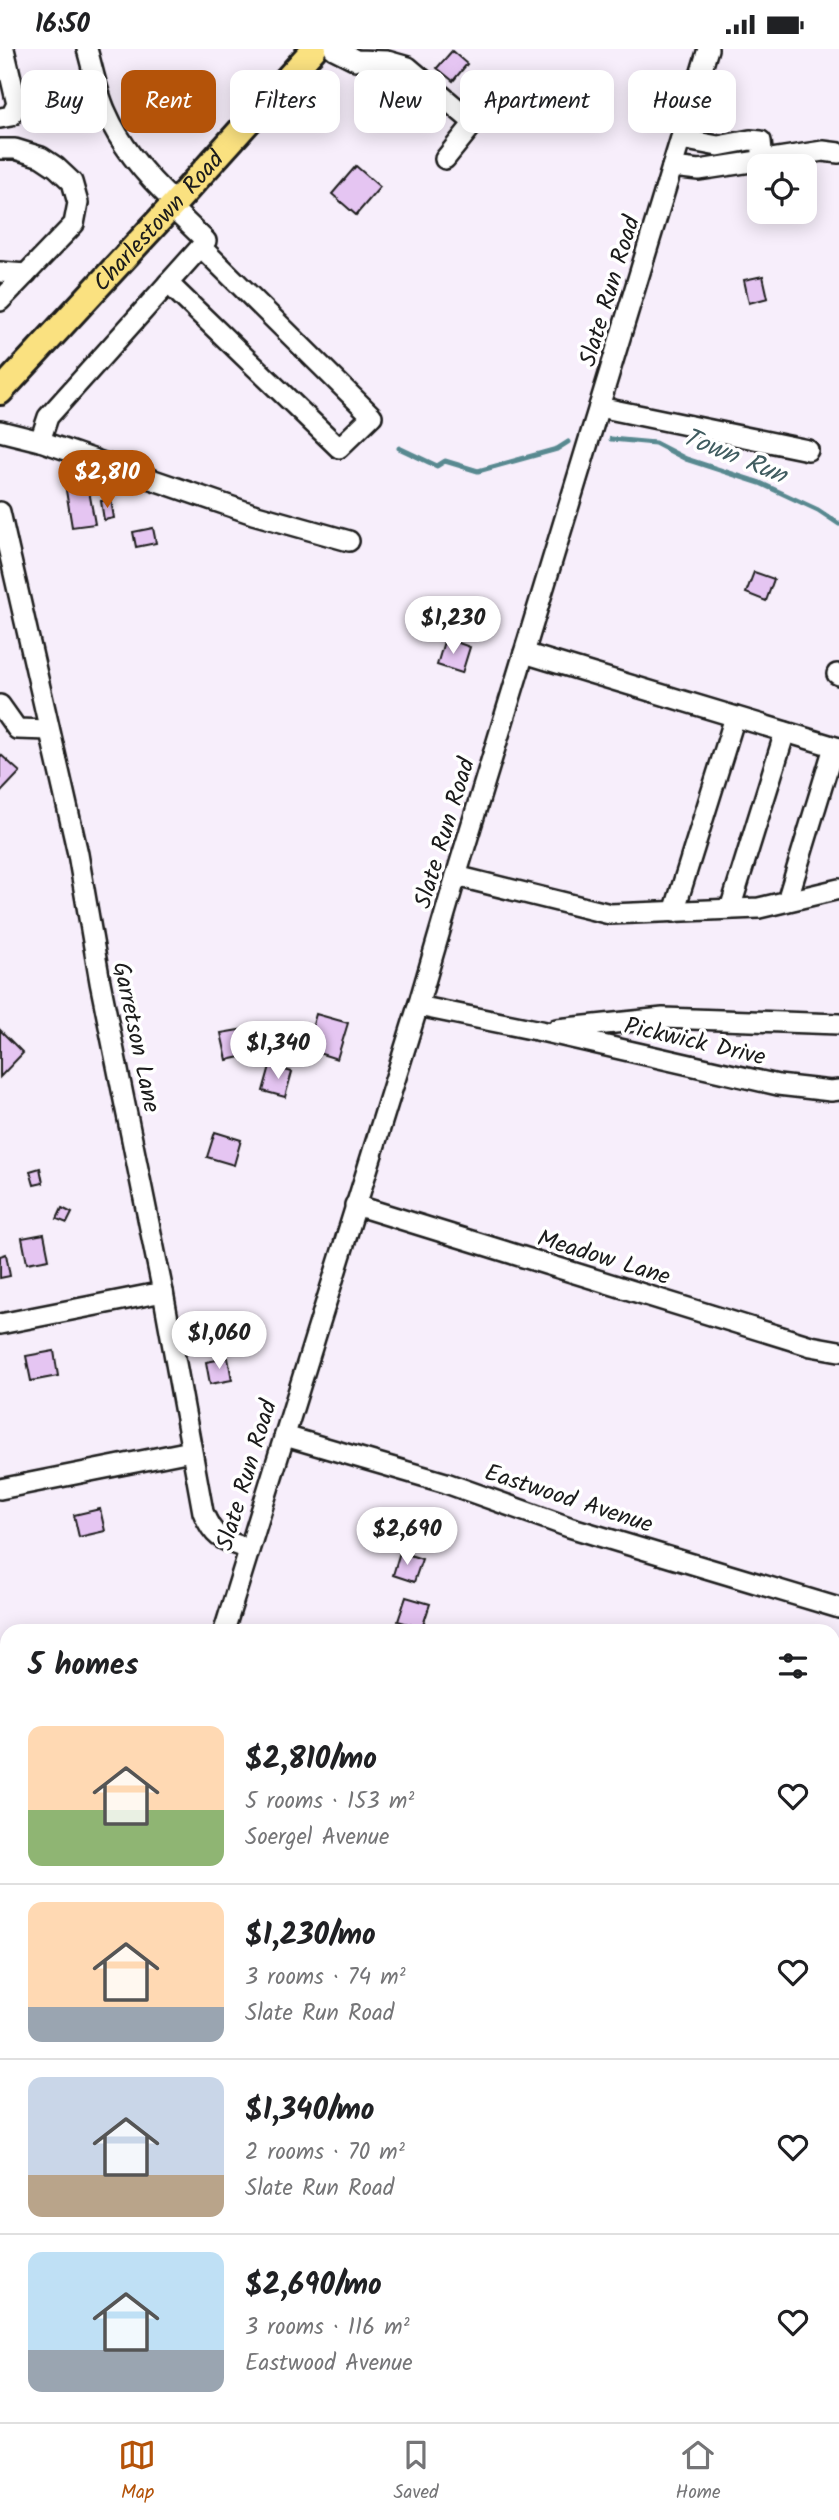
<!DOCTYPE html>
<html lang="en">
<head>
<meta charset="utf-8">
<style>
  body { margin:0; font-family:Kalam,sans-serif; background:#f6f6f6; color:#202124; height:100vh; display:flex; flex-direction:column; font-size:26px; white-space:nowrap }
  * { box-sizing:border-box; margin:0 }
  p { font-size:23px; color:#757577 }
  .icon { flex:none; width:38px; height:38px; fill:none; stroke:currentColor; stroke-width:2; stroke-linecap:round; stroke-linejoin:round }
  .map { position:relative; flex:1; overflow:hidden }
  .panel { position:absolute; left:0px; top:1575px; width:840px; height:798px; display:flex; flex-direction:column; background:#fff; border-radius:21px 21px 0 0; box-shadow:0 4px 18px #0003 }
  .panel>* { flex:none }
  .hud { position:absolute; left:21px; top:21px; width:798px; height:63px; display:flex; gap:14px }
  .buttons { position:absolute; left:747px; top:105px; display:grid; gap:14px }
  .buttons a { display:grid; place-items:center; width:70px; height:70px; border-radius:14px; background:#fff; box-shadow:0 4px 18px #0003; font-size:35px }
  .price { position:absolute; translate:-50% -60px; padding:0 16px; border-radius:24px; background:#fff; color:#222; font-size:23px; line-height:46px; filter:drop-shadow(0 2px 4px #0008) }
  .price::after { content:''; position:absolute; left:50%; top:42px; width:21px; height:16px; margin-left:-10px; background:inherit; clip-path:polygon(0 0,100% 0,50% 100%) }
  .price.active { background:#b45309; color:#fff }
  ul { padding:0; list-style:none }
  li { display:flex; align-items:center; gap:21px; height:175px; padding:0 28px }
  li+li { border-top:2px solid #e0e0e0 }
  li span { display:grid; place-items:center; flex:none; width:196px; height:140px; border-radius:14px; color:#555 }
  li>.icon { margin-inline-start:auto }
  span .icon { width:84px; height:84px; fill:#fffc; stroke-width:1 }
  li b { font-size:30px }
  h2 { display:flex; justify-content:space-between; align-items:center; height:84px; padding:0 28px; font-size:30px }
  .chip { padding:0 24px; border-radius:14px; background:#fff; box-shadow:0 4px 18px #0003; font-size:24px; line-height:63px }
  .chip.active { background:#b45309; color:#fff }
  .status { display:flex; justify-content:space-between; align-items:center; height:49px; padding:0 35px; background:#fff; direction:ltr }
  .status svg { height:19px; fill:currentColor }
  .tabs { display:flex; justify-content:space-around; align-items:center; height:98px; border-top:2px solid #e0e0e0; background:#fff; font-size:19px; color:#757577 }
  .tabs a { display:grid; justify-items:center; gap:4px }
  .tabs .active { color:#b45309 }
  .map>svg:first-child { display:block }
</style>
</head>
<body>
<div class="status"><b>16:50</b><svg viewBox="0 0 49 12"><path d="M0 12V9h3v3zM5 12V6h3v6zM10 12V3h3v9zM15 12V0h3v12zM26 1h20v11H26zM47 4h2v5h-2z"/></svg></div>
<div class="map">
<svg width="839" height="2373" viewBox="0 0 839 2373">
  <rect width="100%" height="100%" fill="#f7eefb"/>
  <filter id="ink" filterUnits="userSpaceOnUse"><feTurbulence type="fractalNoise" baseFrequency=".0143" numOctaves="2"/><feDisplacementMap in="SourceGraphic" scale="14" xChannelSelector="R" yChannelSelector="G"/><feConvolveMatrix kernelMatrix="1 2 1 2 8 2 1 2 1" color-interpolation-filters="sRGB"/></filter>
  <g filter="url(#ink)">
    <!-- built -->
    <path fill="#f2e2f8" d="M839 1639V2156L833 2159V1640Z"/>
    <!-- green -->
    <path fill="#bce7a3" stroke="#6c8260" stroke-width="2" d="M839 1738V1882L833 1884V1746Z"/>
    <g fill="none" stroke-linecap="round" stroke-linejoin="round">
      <!-- stream -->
      <g stroke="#598990" stroke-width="5">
        <path d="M611 390 655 394 686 410 760 434 818 461 839 475"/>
        <path d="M399 399 437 417 445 412 478 422 557 400 568 393"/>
      </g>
    </g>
    <!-- building -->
    <g fill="#e5c5f2" stroke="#1c1c1c" stroke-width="2">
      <path d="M452 2 467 15 453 32 437 19Z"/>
      <path d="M356 117 380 138 356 166 332 145Z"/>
      <path d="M763 227 768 249 749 254 744 231Z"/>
      <path d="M86 425 95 475 72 478 64 429Z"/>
      <path d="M111 451 114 469 104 471 101 452Z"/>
      <path d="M153 479 156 494 136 498 133 483Z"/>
      <path d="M754 523 774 530 766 552 746 544Z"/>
      <path d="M437 552 461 560 454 580 430 572Z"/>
      <path d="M445 589 470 598 462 624 437 616Z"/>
      <path d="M0 705 20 723 0 744Z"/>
      <path d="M316 965 348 974 337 1010 306 1000Z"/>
      <path d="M245 980 250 1006 227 1011 221 984Z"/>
      <path d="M0 981 23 1004 0 1028Z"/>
      <path d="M270 1017 292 1023 285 1048 263 1042Z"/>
      <path d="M215 1083 241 1091 234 1116 207 1108Z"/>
      <path d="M40 1119 43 1134 34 1136 30 1122Z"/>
      <path d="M62 1159 72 1164 67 1174 57 1170Z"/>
      <path d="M44 1185 49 1210 27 1214 22 1189Z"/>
      <path d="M6 1205 10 1227 0 1229V1207Z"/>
      <path d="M54 1302 58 1327 31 1332 26 1307Z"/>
      <path d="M228 1309 232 1331 210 1335 206 1313Z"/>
      <path d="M100 1460 105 1482 79 1488 74 1466Z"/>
      <path d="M400 1503 422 1510 414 1533 393 1526Z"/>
      <path d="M406 1548 430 1555 422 1579 398 1572Z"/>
    </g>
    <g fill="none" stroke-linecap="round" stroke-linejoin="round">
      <defs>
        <g id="minor">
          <path d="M87 0C93 21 97 43 106 63 121 98 148 129 175 154"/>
          <path d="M334 0 356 11 387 12 408 18 474 74 445 110"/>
          <path d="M0 69 11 67 17 55 4 0"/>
          <path d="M681 90 718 97 750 91 761 92 763 112"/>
          <path d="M0 100H15L41 108 56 118 72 133 78 154 74 175 0 252"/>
          <path d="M672 118 699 121 823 102 839 104"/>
          <path d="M0 223 26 225"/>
          <path d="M168 234 339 399 372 367 201 198"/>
          <path d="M599 358 808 401"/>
          <path d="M0 382 40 392 253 465 349 492"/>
          <path d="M40 392 48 368 206 192 172 159"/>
          <path d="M0 463 78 805 100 933 163 1243 203 1463C214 1490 222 1491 249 1500"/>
          <path d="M524 604 839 699"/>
          <path d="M837 625 839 626"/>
          <path d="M0 656 17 680 49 681"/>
          <path d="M456 827 610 865 759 859 839 840"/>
          <path d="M787 852 834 698"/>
          <path d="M730 860 785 683"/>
          <path d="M674 863 735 668"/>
          <path d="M418 957 541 982 778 1036 831 1042 839 1041"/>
          <path d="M557 980 663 969 839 975"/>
          <path d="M355 1156 811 1297 839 1302"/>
          <path d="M0 1275 163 1243"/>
          <path d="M285 1387 446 1434 569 1478 839 1559"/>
          <path d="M0 1440 191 1402"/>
          <path d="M224 1582 418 957 456 827 708 0"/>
          <path d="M0 1800 7 1803"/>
          <path d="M0 2040 7 2039"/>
          <path d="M0 2311 7 2289"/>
          <path d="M764 2366 765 2373"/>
        </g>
        <g id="major">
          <path id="s1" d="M0 343 175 154 314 0"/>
        </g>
      </defs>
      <!-- minor casing -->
      <use href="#minor" stroke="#1c1c1c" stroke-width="24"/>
      <!-- major casing -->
      <use href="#major" stroke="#1c1c1c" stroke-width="30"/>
      <!-- minor -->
      <use href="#minor" stroke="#fff" stroke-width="19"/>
      <!-- major -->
      <use href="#major" stroke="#fae180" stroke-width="24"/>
    </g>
  </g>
  <g text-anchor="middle" stroke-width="7" stroke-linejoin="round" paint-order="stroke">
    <!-- street labels -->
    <g font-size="24" fill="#1c1c1c" stroke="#fff">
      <text dy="8" stroke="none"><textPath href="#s1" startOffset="233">Charlestown Road</textPath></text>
      <text transform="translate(609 242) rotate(-73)" y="8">Slate Run Road</text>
      <text transform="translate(444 784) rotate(-73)" y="8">Slate Run Road</text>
      <text transform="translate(137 988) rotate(78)" y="8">Garretson Lane</text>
      <text transform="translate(695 992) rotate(13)" y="8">Pickwick Drive</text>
      <text transform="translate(604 1208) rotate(17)" y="8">Meadow Lane</text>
      <text transform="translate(246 1426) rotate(-73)" y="8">Slate Run Road</text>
      <text transform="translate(569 1449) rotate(18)" y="8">Eastwood Avenue</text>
    </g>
    <!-- water labels -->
    <g font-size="26" font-style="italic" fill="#405c60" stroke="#fff">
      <text transform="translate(735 406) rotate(22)" y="9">Town Run</text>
    </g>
  </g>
</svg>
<div class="buttons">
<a><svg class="icon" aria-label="locate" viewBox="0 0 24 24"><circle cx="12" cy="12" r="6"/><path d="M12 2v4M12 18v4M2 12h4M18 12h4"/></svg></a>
</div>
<b class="price active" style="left:107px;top:461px">$2,810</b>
<b class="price" style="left:453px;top:607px">$1,230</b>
<b class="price" style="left:278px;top:1032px">$1,340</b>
<b class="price" style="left:219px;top:1322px">$1,060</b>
<b class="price" style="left:407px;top:1518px">$2,690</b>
<div class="hud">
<a class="chip">Buy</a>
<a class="chip active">Rent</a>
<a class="chip">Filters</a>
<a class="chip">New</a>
<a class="chip">Apartment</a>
<a class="chip">House</a>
</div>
<section class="panel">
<h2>5 homes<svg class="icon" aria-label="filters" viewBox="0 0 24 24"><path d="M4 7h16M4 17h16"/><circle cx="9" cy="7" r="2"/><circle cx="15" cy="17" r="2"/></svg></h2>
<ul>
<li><span style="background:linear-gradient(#ffd9b3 60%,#8fb573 0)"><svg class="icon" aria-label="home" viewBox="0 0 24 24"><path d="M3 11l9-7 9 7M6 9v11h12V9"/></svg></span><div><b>$2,810/mo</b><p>5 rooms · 153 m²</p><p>Soergel Avenue</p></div><svg class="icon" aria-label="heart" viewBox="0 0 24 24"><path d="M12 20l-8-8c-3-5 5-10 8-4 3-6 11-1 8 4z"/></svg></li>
<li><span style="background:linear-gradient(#ffd9b3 75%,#9aa5b1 0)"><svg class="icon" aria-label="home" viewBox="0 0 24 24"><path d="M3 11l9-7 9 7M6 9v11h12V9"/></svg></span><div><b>$1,230/mo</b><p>3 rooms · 74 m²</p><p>Slate Run Road</p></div><svg class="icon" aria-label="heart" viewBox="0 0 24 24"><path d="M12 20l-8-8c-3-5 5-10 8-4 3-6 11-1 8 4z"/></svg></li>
<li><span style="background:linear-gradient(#c9d6e8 70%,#b9a48a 0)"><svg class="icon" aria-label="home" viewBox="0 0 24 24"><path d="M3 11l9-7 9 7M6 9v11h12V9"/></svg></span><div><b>$1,340/mo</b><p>2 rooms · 70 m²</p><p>Slate Run Road</p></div><svg class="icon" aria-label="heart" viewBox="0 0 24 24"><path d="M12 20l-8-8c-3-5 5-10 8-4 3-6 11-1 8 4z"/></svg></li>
<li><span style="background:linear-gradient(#bfe0f5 70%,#9aa5b1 0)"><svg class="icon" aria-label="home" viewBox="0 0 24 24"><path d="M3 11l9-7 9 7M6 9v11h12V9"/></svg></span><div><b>$2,690/mo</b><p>3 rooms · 116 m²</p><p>Eastwood Avenue</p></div><svg class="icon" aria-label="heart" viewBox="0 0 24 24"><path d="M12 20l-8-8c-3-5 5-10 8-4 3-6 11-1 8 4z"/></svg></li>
</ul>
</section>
</div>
<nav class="tabs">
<a class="active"><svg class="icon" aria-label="map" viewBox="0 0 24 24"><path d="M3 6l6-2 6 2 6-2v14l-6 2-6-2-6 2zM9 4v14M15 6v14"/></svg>Map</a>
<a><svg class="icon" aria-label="saved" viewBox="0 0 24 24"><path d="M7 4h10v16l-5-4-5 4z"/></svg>Saved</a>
<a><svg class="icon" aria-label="home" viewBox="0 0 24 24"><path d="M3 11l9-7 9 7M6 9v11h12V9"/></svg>Home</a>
</nav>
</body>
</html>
